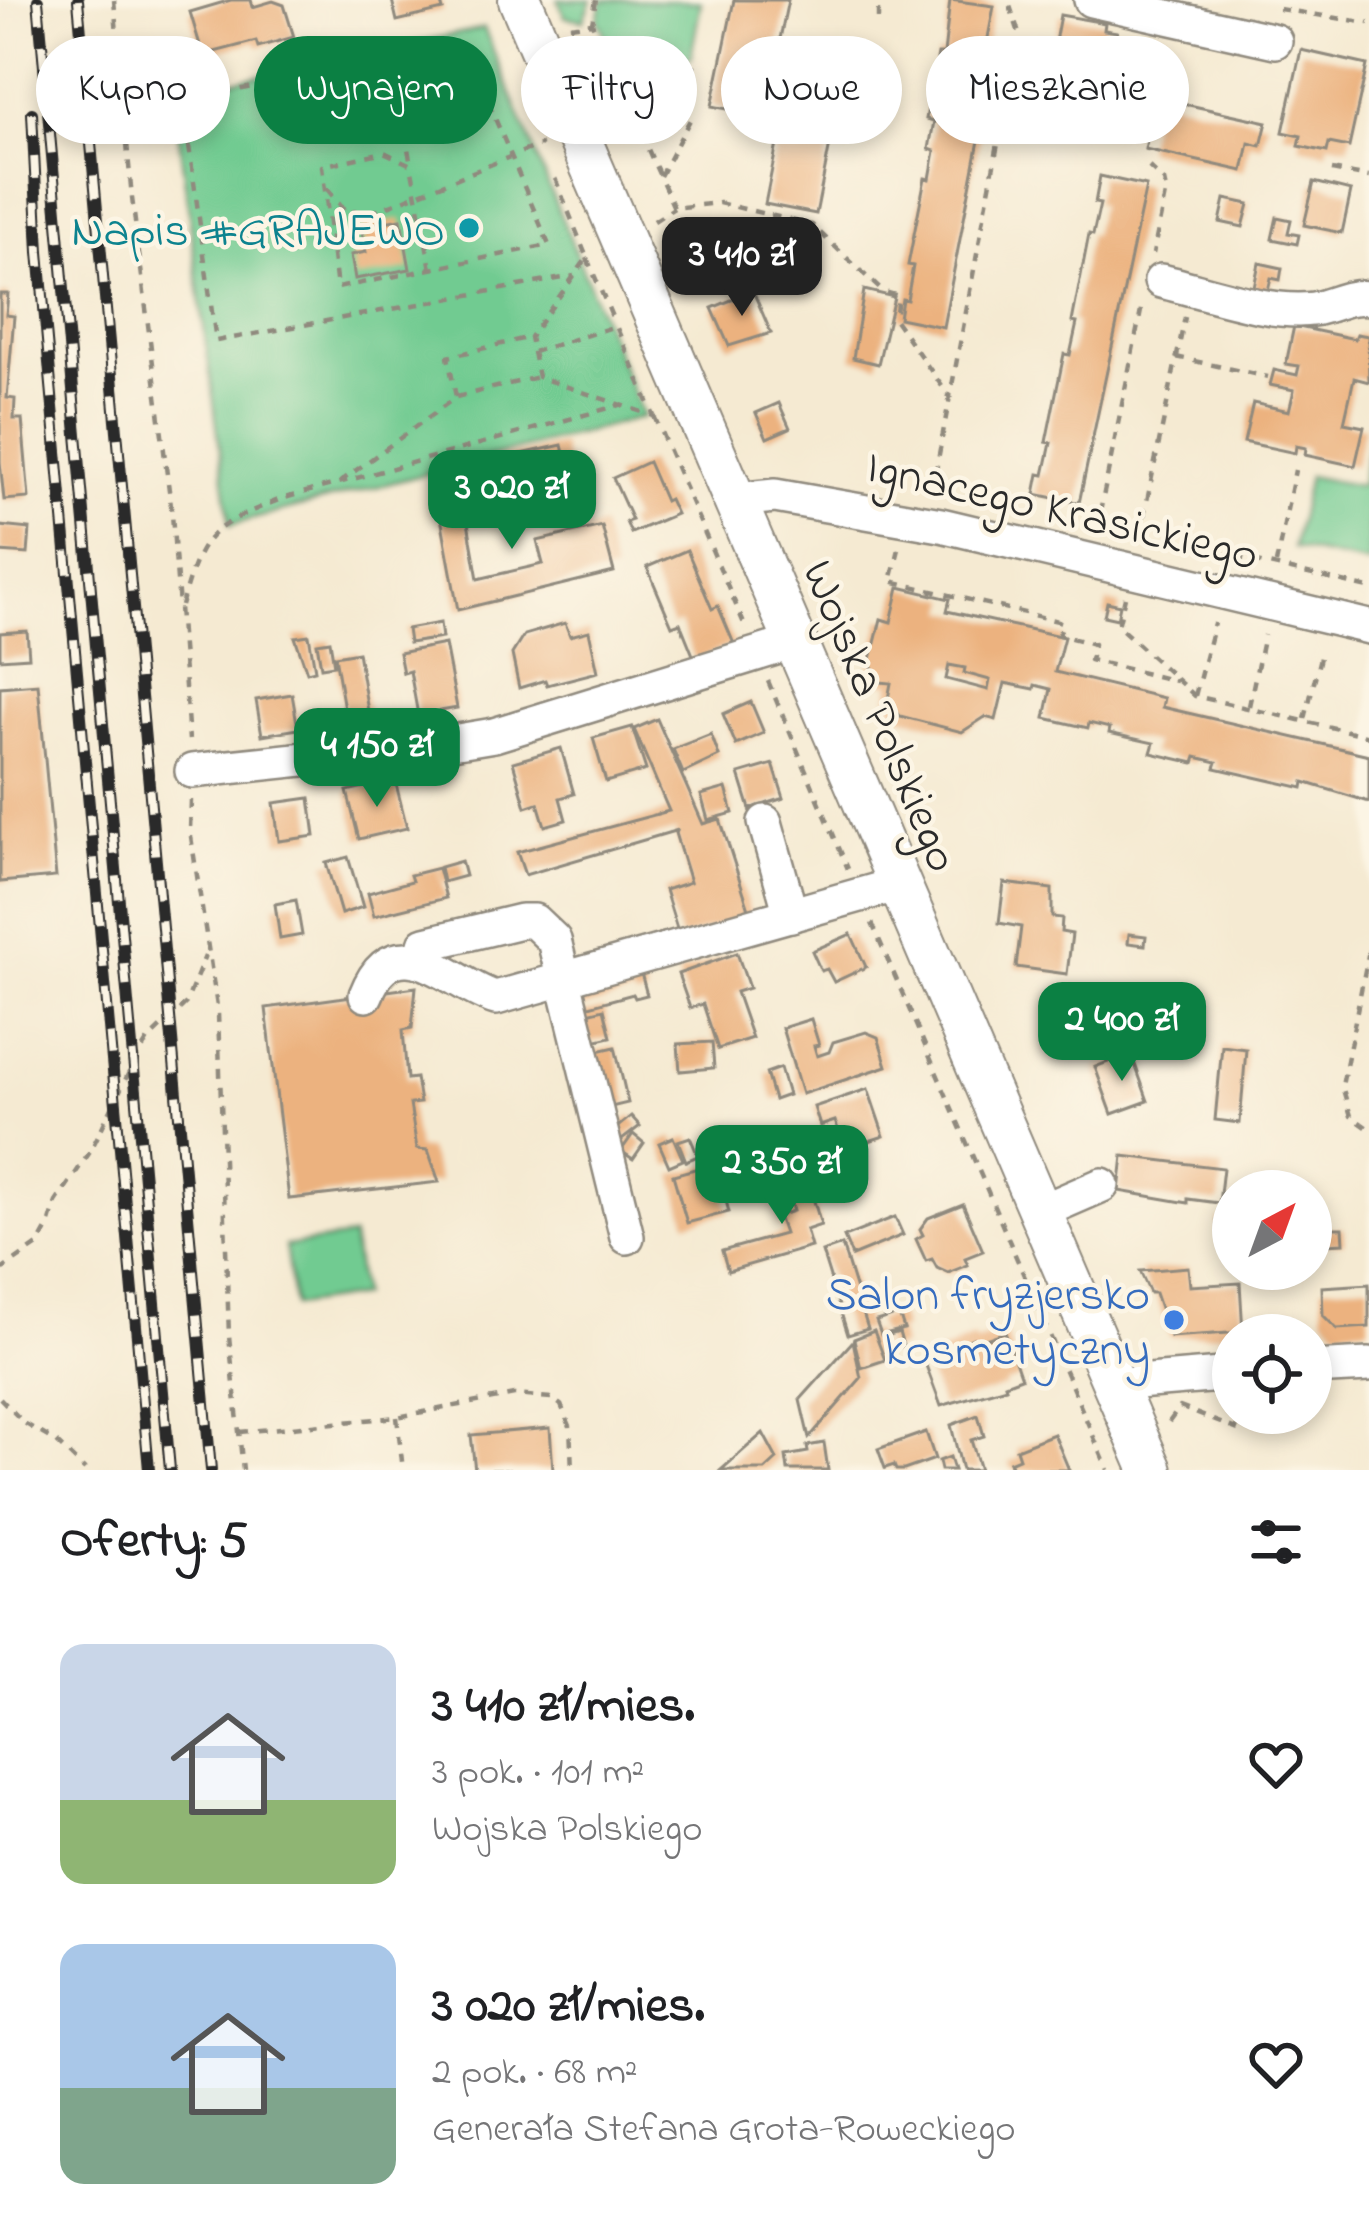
<!DOCTYPE html>
<html lang="pl">
<head>
<meta charset="utf-8">
<style>
  body { margin:0; font-family:"Indie Flower",sans-serif; background:#f2f2f2; color:#202124; height:100vh; display:flex; flex-direction:column; font-size:45px; white-space:nowrap }
  * { box-sizing:border-box; margin:0 }
  p { font-size:39px; color:#757577 }
  .icon { flex:none; width:66px; height:66px; fill:none; stroke:currentColor; stroke-width:2; stroke-linecap:round; stroke-linejoin:round }
  .map { position:relative; height:1470px; overflow:hidden }
  .drawer { display:flex; flex-direction:column; background:#fff; flex:1 }
  .drawer>* { flex:none }
  .top-card { position:absolute; left:36px; top:36px; width:1299px; height:108px; display:flex; gap:24px }
  .needle { width:78px; rotate:41deg }
  .tools { position:absolute; left:1212px; top:1170px; display:grid; gap:24px }
  .tools a { display:grid; place-items:center; width:120px; height:120px; border-radius:50%; background:#fff; box-shadow:0 6px 18px #0003; font-size:60px }
  .price { position:absolute; translate:-50% -102px; padding:0 27px; border-radius:24px; background:#0b8043; color:#fff; font-size:39px; line-height:78px; filter:drop-shadow(0 3px 6px #0008) }
  .price::after { content:''; position:absolute; left:50%; top:72px; width:36px; height:27px; margin-left:-18px; background:inherit; clip-path:polygon(0 0,100% 0,50% 100%) }
  .price.current { background:#222; color:#fff }
  ul { padding:0; list-style:none }
  li { display:flex; align-items:center; gap:36px; height:300px; padding:0 60px }
  li span { display:grid; place-items:center; flex:none; width:336px; height:240px; border-radius:24px; color:#555 }
  li>.icon { margin-inline-start:auto }
  span .icon { width:144px; height:144px; fill:#fffc; stroke-width:1 }
  li b { font-size:51px }
  h2 { display:flex; justify-content:space-between; align-items:center; height:144px; padding:0 60px; font-size:51px }
  .tag { padding:0 42px; border-radius:54px; background:#fff; box-shadow:0 6px 18px #0003; font-size:42px; line-height:108px }
  .tag.current { background:#0b8043; color:#fff }
  .map>svg:first-child { display:block }
</style>
</head>
<body>
<div class="map">
<svg width="1369" height="1470" viewBox="0 0 1369 1470">
  <rect width="100%" height="100%" fill="#fcf5e5"/>
  <filter id="ink" filterUnits="userSpaceOnUse"><feTurbulence type="fractalNoise" baseFrequency=".00833" numOctaves="2"/><feDisplacementMap in="SourceGraphic" scale="24" xChannelSelector="R" yChannelSelector="G"/><feConvolveMatrix kernelMatrix="1 2 1 2 8 2 1 2 1" color-interpolation-filters="sRGB"/></filter>
  <filter id="wash" filterUnits="userSpaceOnUse"><feTurbulence type="fractalNoise" baseFrequency=".004" numOctaves="4" result="noise"/><feDisplacementMap in="SourceGraphic" scale="48" xChannelSelector="R" yChannelSelector="G"/><feGaussianBlur stdDeviation="2.7" result="paint"/><feColorMatrix in="noise" values="0 0 0 0 0 0 0 0 0 0 0 0 0 0 0 0 0 1.4 0 .05"/><feComposite in="paint" operator="in"/></filter>
  <g filter="url(#wash)">
    <rect width="100%" height="100%" fill="#f5ead2"/>
    <!-- green -->
    <g fill="#71cb91" stroke="#4e7b5e" stroke-width="3">
      <path d="M558 0H592L584 20 565 17Z"/>
      <path d="M602 0 701 2 691 57 685 60 609 45 598 20Z"/>
      <path d="M484 28 643 417 230 525 173 93Z"/>
      <path d="M1369 445V564L1293 548 1308 476 1360 486Z"/>
      <path d="M352 1237 361 1296 294 1306 285 1246Z"/>
    </g>
    <g id="blocks">
      <!-- building -->
      <g fill="#ecb27f" fill-rule="evenodd">
        <path d="M231 0H251L253 7 273 1 284 5 294 37 258 47 256 41 203 55 190 12Z"/>
        <path d="M392 0H440L443 10 397 21Z"/>
        <path d="M734 0H788L764 116 712 106Z"/>
        <path d="M950 0 994 6 971 128 981 130 943 327 899 318 902 299 907 300 913 266 908 265 925 178 930 179 935 151 929 149 934 121 926 119 938 54H944Z"/>
        <path d="M1060 15 1105 23 1104 30 1117 32 1113 52 1100 49 1090 104 1045 95Z"/>
        <path d="M1301 50 1367 65 1349 147 1329 143 1327 152 1299 146 1301 136 1283 132Z"/>
        <path d="M1129 92 1267 122 1261 146 1249 143 1243 171 1145 149 1151 121 1124 116Z"/>
        <path d="M785 104 836 114 816 214 765 204Z"/>
        <path d="M1100 176 1146 186 1079 503 1035 494 1039 474 1044 475 1051 443 1046 442 1064 354 1070 355 1077 323 1072 322 1089 234 1093 235 1100 204 1095 203Z"/>
        <path d="M1314 182 1351 191 1342 233 1304 225Z"/>
        <path d="M1225 199 1249 204 1243 227 1220 222Z"/>
        <path d="M1277 217 1291 220 1288 233 1299 235 1297 244 1272 239Z"/>
        <path d="M401 219 410 269 355 279 351 255 366 252 361 226Z"/>
        <path d="M1259 263 1282 268 1280 280 1271 278 1268 291 1254 287Z"/>
        <path d="M864 290 894 297 878 364 853 358Z"/>
        <path d="M753 291 771 333 729 346 712 308Z"/>
        <path d="M0 294H8L6 315 14 316 7 398 15 399 14 419H22L29 498 4 500 0 462Z"/>
        <path d="M1294 326 1355 339 1357 334 1368 336 1369 382 1354 378 1344 423 1364 427 1355 466 1305 455 1306 448 1296 446 1295 453 1244 442 1253 403 1289 411 1294 390 1270 385 1274 370 1297 375 1299 366 1286 364Z"/>
        <path d="M779 403 790 428 767 438 756 413Z"/>
        <path d="M562 445 567 465 529 474 532 488 506 493 499 459Z"/>
        <path d="M648 462 665 501 669 499 676 514 631 533 626 522 632 520 613 478Z"/>
        <path d="M479 465 482 479 461 483 478 579 543 564 537 541 602 526 614 572 458 610 433 474Z"/>
        <path d="M0 526 30 529 28 554 0 552Z"/>
        <path d="M687 550 712 609 718 606 734 644 695 660 680 623 672 626 647 567Z"/>
        <path d="M899 587 950 599 947 611 1064 637 1055 672 1164 698 1162 707 1369 755V802L1304 782 1303 788 1215 768 1217 762 1196 757 1194 763 1151 753 1154 743 1109 733 1110 728 1089 723 1088 728 1045 718 1051 689 1035 685 1034 689 1005 683 996 720 985 717 962 732 900 716 888 699 891 683 880 682 870 663 881 619 891 622ZM949 665 965 668 964 673 990 680 988 690 946 679Z"/>
        <path d="M1107 602 1120 605 1117 619 1104 616Z"/>
        <path d="M440 623 442 638 409 643 407 629Z"/>
        <path d="M565 623 570 636 589 631 598 672 547 685 545 680 519 688 512 654 524 635Z"/>
        <path d="M27 631 29 657 0 659V633Z"/>
        <path d="M309 635 315 670 307 672 295 637Z"/>
        <path d="M330 641 334 665 321 667 317 643Z"/>
        <path d="M445 644 457 708 418 715 410 671 403 673 399 653Z"/>
        <path d="M358 652 370 723 402 717 405 734 350 744 335 656Z"/>
        <path d="M38 684 56 877 0 882V687Z"/>
        <path d="M292 694 298 729 262 735 256 700Z"/>
        <path d="M751 702 764 733 736 745 723 714Z"/>
        <path d="M657 719 703 824 720 819 751 915 680 938 665 890 690 882 675 833 678 830 525 875 517 852 669 811 634 729Z"/>
        <path d="M334 722 338 742 328 744 324 724Z"/>
        <path d="M632 727 646 770 606 782 593 738Z"/>
        <path d="M711 734 719 756 683 773 673 749Z"/>
        <path d="M561 748 574 794 560 798 566 820 545 826 538 803 526 807 513 762Z"/>
        <path d="M773 764 784 798 750 809 739 774Z"/>
        <path d="M395 780 407 828 359 839 347 791Z"/>
        <path d="M726 788 733 813 708 820 701 795Z"/>
        <path d="M310 798 315 836 279 841 274 803Z"/>
        <path d="M348 857 363 907 341 914 326 863Z"/>
        <path d="M461 861 465 876 443 882 440 867Z"/>
        <path d="M438 868 446 898 374 916 368 893 412 881 410 875Z"/>
        <path d="M1004 883 1052 889V917L1062 918 1061 932 1072 934 1067 974 1016 967 1021 927 999 923Z"/>
        <path d="M296 900 302 935 280 939 275 904Z"/>
        <path d="M851 934 866 967 834 982 827 969 821 971 812 951Z"/>
        <path d="M1129 934 1146 936 1145 945 1128 943Z"/>
        <path d="M737 953 749 988 736 992 752 1038 718 1049 703 1004 690 1008 678 974Z"/>
        <path d="M641 973 647 995 635 998 633 994 582 1008 577 991Z"/>
        <path d="M416 987 412 1028 403 1030 407 1079 416 1078 420 1103 410 1104 417 1149 428 1150 439 1182 289 1199 266 1008Z"/>
        <path d="M1141 994 1182 999 1181 1008 1140 1003Z"/>
        <path d="M1082 1007 1096 1045 1070 1054 1056 1016Z"/>
        <path d="M604 1009 611 1037 589 1042 583 1014Z"/>
        <path d="M811 1019 819 1045 814 1046 817 1056 829 1052 833 1042 866 1032 878 1037 887 1066 802 1094 782 1028Z"/>
        <path d="M712 1042 714 1068 680 1071 678 1044Z"/>
        <path d="M1222 1046 1246 1049 1240 1123 1215 1120Z"/>
        <path d="M615 1047 628 1103 607 1108 593 1052Z"/>
        <path d="M1131 1053 1148 1101 1112 1114 1095 1067Z"/>
        <path d="M780 1068 788 1095 774 1100 766 1073Z"/>
        <path d="M868 1089 884 1136 845 1149 835 1121 820 1126 814 1107Z"/>
        <path d="M631 1116 640 1126 622 1140 614 1130Z"/>
        <path d="M633 1134 644 1143 633 1159 621 1151Z"/>
        <path d="M673 1137 683 1160 669 1166 659 1143Z"/>
        <path d="M690 1137 698 1156 686 1161 678 1141Z"/>
        <path d="M818 1149 826 1167 808 1174 801 1156Z"/>
        <path d="M1123 1156 1223 1168 1219 1203 1188 1199V1203L1119 1191Z"/>
        <path d="M716 1163 729 1212 687 1223 673 1175Z"/>
        <path d="M804 1167 821 1225 806 1230 811 1247 728 1271 722 1251 784 1234 778 1216 793 1211 782 1173Z"/>
        <path d="M963 1204 983 1251 965 1258 968 1265 948 1273 937 1268 932 1259 926 1261 916 1239 923 1235 920 1229 928 1218Z"/>
        <path d="M895 1217 903 1235 852 1256 844 1237Z"/>
        <path d="M1233 1218V1235L1219 1236 1217 1220Z"/>
        <path d="M1325 1228H1343L1344 1243 1325 1244Z"/>
        <path d="M842 1245 868 1329 848 1335 822 1252Z"/>
        <path d="M1188 1267 1190 1286 1240 1283 1243 1332 1170 1337 1155 1293H1150L1140 1271Z"/>
        <path d="M1369 1284V1327L1337 1329 1323 1315 1322 1287Z"/>
        <path d="M899 1314 904 1329 881 1335 876 1321Z"/>
        <path d="M874 1331 885 1360 861 1368 854 1339Z"/>
        <path d="M899 1332 903 1346 887 1351 883 1337Z"/>
        <path d="M1005 1332 1021 1378 1005 1384 1006 1387 941 1406 924 1360 973 1338 975 1343Z"/>
        <path d="M853 1341 861 1378 809 1438 800 1400Z"/>
        <path d="M978 1415 984 1436 971 1440 980 1470H962L951 1425Z"/>
        <path d="M550 1428 553 1470H475L471 1435Z"/>
        <path d="M926 1432 935 1459 904 1470H896L894 1465 885 1468 878 1449Z"/>
        <path d="M763 1433 777 1459 765 1470H721Z"/>
        <path d="M1054 1434 1069 1470H1013L1009 1462 1019 1458 1016 1449Z"/>
        <path d="M824 1443 828 1470H788L786 1456 808 1452 807 1446Z"/>
        <path d="M950 1457 954 1470H941L939 1461Z"/>
      </g>
    </g>
  </g>
  <g filter="url(#ink)">
    <use href="#blocks" fill-opacity="0" stroke="#908a7e" stroke-width="3"/>
    <g fill="none" stroke-linecap="round" stroke-linejoin="round">
      <defs>
        <g id="minor">
          <path d="M1091 0 1275 41"/>
          <path d="M1161 281C1204 291 1270 315 1313 309 1333 306 1347 295 1369 298"/>
          <path d="M736 500 775 496 941 525 1369 627"/>
          <path d="M192 771 434 745 494 735 795 642"/>
          <path d="M765 822 791 915"/>
          <path d="M421 961 425 944 521 921H534L554 940 627 1237"/>
          <path d="M366 995C396 918 454 987 496 998L899 884"/>
          <path d="M1040 1212 1102 1185"/>
          <path d="M1311 1368 1369 1365"/>
          <path d="M1116 1388 1137 1382 1233 1374"/>
        </g>
        <path id="major" d="M520 0 1151 1470"/>
      </defs>
      <!-- minor casing -->
      <use href="#minor" stroke="#908a7e" stroke-width="38"/>
      <!-- major casing -->
      <use href="#major" stroke="#908a7e" stroke-width="46"/>
      <!-- path -->
      <g stroke="#908a7e" stroke-width="4.5" stroke-dasharray="9 9" stroke-linecap="butt">
        <path d="M114 0 132 198 172 514 189 740"/>
        <path d="M596 0 592 23 674 208 719 203 812 225 882 291 898 296 895 320 951 399"/>
        <path d="M1279 9 1369 23"/>
        <path d="M878 19V0"/>
        <path d="M570 26 592 23"/>
        <path d="M604 49 696 67"/>
        <path d="M392 61 411 165"/>
        <path d="M628 104 691 103"/>
        <path d="M1149 167 1164 181 1166 190 1153 254"/>
        <path d="M1332 170 1369 177"/>
        <path d="M660 176 692 116"/>
        <path d="M327 189 345 211 373 212 542 144"/>
        <path d="M654 221 674 208"/>
        <path d="M587 258 615 324"/>
        <path d="M431 269 411 165 384 152 322 166 337 288 549 245 465 48 193 98 184 110 216 341 574 276"/>
        <path d="M533 352 538 377 654 416 616 326 533 352 530 337 587 258 553 173"/>
        <path d="M1176 357 1268 377"/>
        <path d="M456 397 448 357 530 337"/>
        <path d="M654 416 745 626"/>
        <path d="M340 482 456 397 538 377"/>
        <path d="M932 491 1019 33 1008 0"/>
        <path d="M1095 525 1369 588"/>
        <path d="M1091 528 1099 517 1142 306"/>
        <path d="M1140 535 1185 317"/>
        <path d="M899 549 891 581 1062 622 1059 635 1094 644 1090 660 1176 681"/>
        <path d="M1276 564 1295 470"/>
        <path d="M1125 597 1118 626 1195 696 1369 736"/>
        <path d="M181 606C201 532 211 527 281 499L620 405"/>
        <path d="M768 681 848 869"/>
        <path d="M1195 696 1214 623"/>
        <path d="M1249 706 1264 635"/>
        <path d="M1305 719 1322 649"/>
        <path d="M191 800 190 830 218 1013 229 1336 243 1470"/>
        <path d="M872 923 1108 1470"/>
        <path d="M1369 950 1342 1086 1351 1116 1369 1129"/>
        <path d="M0 1271 39 1244 49 1226 56 1202 90 1152 133 1064 148 1040 186 1003 205 956"/>
        <path d="M0 1398 24 1423 55 1441 85 1470"/>
        <path d="M397 1417 403 1470"/>
        <path d="M1169 1422 1180 1407 1246 1433"/>
        <path d="M239 1432 397 1417 514 1395 551 1398 561 1405 570 1426 572 1470"/>
      </g>
      <!-- minor -->
      <use href="#minor" stroke="#fff" stroke-width="33"/>
      <!-- major -->
      <use href="#major" stroke="#fff" stroke-width="42"/>
      <defs>
        <g id="rail">
          <path d="M38 0 170 1470"/>
          <path d="M78 0 211 1470"/>
          <path d="M32 113 39 252 149 1470"/>
        </g>
      </defs>
      <!-- rail casing -->
      <use href="#rail" stroke="#2b2b2b" stroke-width="12"/>
      <!-- rail -->
      <use href="#rail" stroke="#fcf5e5" stroke-width="8" stroke-dasharray="22" stroke-linecap="butt"/>
    </g>
  </g>
  <!-- markers -->
  <circle fill="#0f9aa8" stroke="#fcf5e5" stroke-width="4.5" cx="469" cy="228" r="12"/>
  <circle fill="#3f7fe0" stroke="#fcf5e5" stroke-width="4.5" cx="1174" cy="1320" r="12"/>
  <g text-anchor="middle" stroke-width="9" stroke-linejoin="round" paint-order="stroke">
    <!-- culture labels -->
    <g font-size="48" fill="#0d838f" stroke="#fcf5e5" text-anchor="end">
      <text x="445" y="245">Napis #GRAJEWO</text>
    </g>
    <!-- street labels -->
    <g font-size="48" fill="#2b2b2b" stroke="#fcf5e5">
      <text transform="translate(1063 508) rotate(13)" y="17">Ignacego Krasickiego</text>
      <text transform="translate(883 715) rotate(67)" y="17">Wojska Polskiego</text>
    </g>
    <!-- shop labels -->
    <g font-size="48" fill="#366cbe" stroke="#fcf5e5" text-anchor="end">
      <text x="1150" y="1309">Salon fryzjersko<tspan x="1150" dy="55">kosmetyczny</tspan></text>
    </g>
  </g>
</svg>
<div class="tools">
<a><svg class="needle" viewBox="-14 -14 28 28"><path d="M0-13l5 13h-10z" fill="#e53935"/><path d="M0 13l5-13h-10z" fill="#757577"/></svg></a>
<a><svg class="icon" aria-label="locate" viewBox="0 0 24 24"><circle cx="12" cy="12" r="6"/><path d="M12 2v4M12 18v4M2 12h4M18 12h4"/></svg></a>
</div>
<b class="price current" style="left:742px;top:319px">3 410 zł</b>
<b class="price" style="left:512px;top:552px">3 020 zł</b>
<b class="price" style="left:377px;top:810px">4 150 zł</b>
<b class="price" style="left:1122px;top:1084px">2 400 zł</b>
<b class="price" style="left:782px;top:1227px">2 350 zł</b>
<div class="top-card">
<a class="tag">Kupno</a>
<a class="tag current">Wynajem</a>
<a class="tag">Filtry</a>
<a class="tag">Nowe</a>
<a class="tag">Mieszkanie</a>
</div>
</div>
<section class="drawer">
<h2>Oferty: 5<svg class="icon" aria-label="filters" viewBox="0 0 24 24"><path d="M4 7h16M4 17h16"/><circle cx="9" cy="7" r="2"/><circle cx="15" cy="17" r="2"/></svg></h2>
<ul>
<li><span style="background:linear-gradient(#c9d6e8 65%,#8fb573 0)"><svg class="icon" aria-label="home" viewBox="0 0 24 24"><path d="M3 11l9-7 9 7M6 9v11h12V9"/></svg></span><div><b>3 410 zł/mies.</b><p>3 pok. · 101 m²</p><p>Wojska Polskiego</p></div><svg class="icon" aria-label="heart" viewBox="0 0 24 24"><path d="M12 20l-8-8c-3-5 5-10 8-4 3-6 11-1 8 4z"/></svg></li>
<li><span style="background:linear-gradient(#a9c7e8 60%,#7fa58c 0)"><svg class="icon" aria-label="home" viewBox="0 0 24 24"><path d="M3 11l9-7 9 7M6 9v11h12V9"/></svg></span><div><b>3 020 zł/mies.</b><p>2 pok. · 68 m²</p><p>Generała Stefana Grota-Roweckiego</p></div><svg class="icon" aria-label="heart" viewBox="0 0 24 24"><path d="M12 20l-8-8c-3-5 5-10 8-4 3-6 11-1 8 4z"/></svg></li>
</ul>
</section>
</body>
</html>
